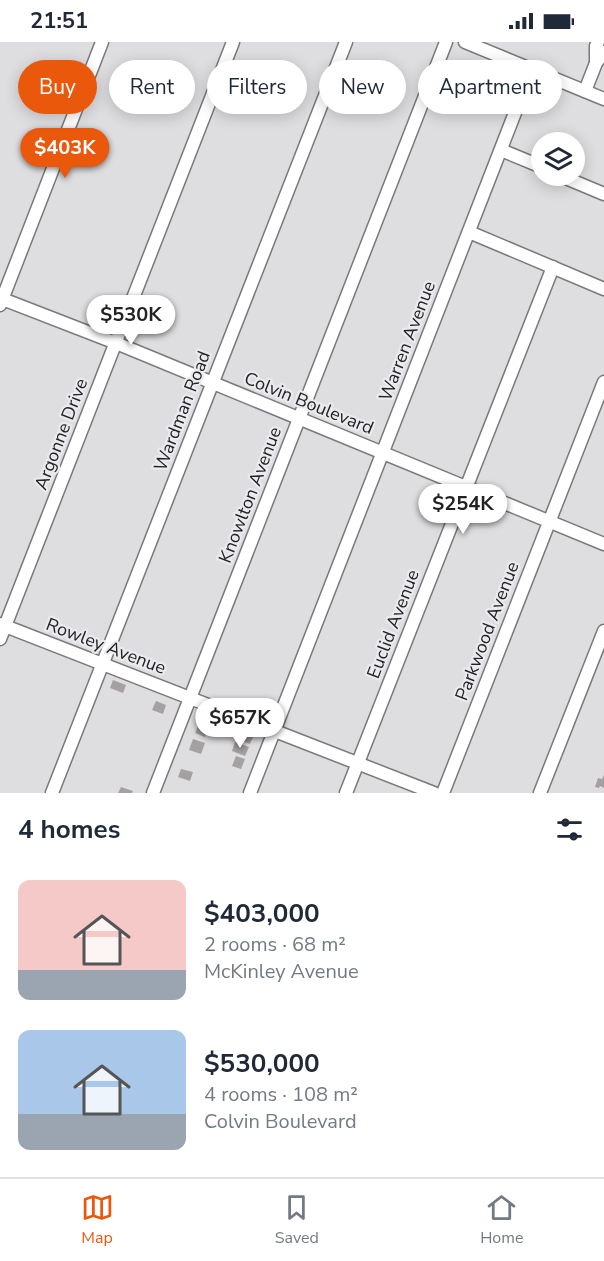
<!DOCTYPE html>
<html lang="en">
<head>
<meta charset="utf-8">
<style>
  body { margin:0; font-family:"Nunito Sans",sans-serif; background:#f2f2f3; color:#1f2937; height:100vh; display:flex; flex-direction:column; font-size:22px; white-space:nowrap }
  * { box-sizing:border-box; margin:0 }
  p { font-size:20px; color:#747a83 }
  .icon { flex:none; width:33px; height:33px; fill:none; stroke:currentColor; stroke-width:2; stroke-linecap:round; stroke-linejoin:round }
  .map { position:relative; height:751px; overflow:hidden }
  .drawer { display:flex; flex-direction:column; background:#fff; flex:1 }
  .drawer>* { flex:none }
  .guide { position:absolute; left:18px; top:18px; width:568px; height:54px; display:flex; gap:12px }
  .controls { position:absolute; left:531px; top:90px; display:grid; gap:12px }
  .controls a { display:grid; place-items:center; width:54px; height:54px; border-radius:50%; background:#fff; box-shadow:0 3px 15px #0003; font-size:30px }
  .price { position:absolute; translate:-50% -51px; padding:0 14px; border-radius:21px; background:#fff; color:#222; font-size:20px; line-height:39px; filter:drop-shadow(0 2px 3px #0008) }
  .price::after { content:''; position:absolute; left:50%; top:36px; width:18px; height:14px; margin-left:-9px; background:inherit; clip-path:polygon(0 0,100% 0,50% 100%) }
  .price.selected { background:#ea580c; color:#fff }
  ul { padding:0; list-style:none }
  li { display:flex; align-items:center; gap:18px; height:150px; padding:0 18px }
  li span { display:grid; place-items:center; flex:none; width:168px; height:120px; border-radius:12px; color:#555 }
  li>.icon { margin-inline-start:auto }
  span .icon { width:72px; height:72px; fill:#fffc; stroke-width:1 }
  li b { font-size:26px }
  h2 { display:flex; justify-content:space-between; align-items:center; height:72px; padding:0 18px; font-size:26px }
  .tag { padding:0 21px; border-radius:27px; background:#fff; box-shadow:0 3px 15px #0003; font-size:21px; line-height:54px }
  .tag.selected { background:#ea580c; color:#fff }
  .status { display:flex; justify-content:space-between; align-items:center; height:42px; padding:0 30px; background:#fff; direction:ltr }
  .status svg { height:16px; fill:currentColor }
  .dock { display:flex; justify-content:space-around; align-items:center; height:84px; border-top:2px solid #e0e1e3; background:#fff; font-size:16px; color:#747a83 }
  .dock a { display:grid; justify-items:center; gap:3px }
  .dock .selected { color:#ea580c }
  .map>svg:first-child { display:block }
</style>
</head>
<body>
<div class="status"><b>21:51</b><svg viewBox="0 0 49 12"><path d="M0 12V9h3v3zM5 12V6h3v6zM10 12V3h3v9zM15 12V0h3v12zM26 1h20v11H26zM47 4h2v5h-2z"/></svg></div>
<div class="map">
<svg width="604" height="751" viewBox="0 0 604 751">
  <rect width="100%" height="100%" fill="#dedee1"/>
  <!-- building -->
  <g fill="#a5a1a0">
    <path d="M113 638 126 643 123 651 110 646Z"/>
    <path d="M156 659 166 663 163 672 152 668Z"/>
    <path d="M202 674 212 678 205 695 195 691Z"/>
    <path d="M221 678 229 682 226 689 217 686Z"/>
    <path d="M239 686 254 693 250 702 235 697Z"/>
    <path d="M193 697 205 701 201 712 189 708Z"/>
    <path d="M235 700 249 705 245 714 232 709Z"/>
    <path d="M236 714 245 717 241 727 232 724Z"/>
    <path d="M181 727 193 730 190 739 178 735Z"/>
    <path d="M604 733V746L600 744 599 746 595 745 598 736 602 737Z"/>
    <path d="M121 745 133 749 132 751H118Z"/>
  </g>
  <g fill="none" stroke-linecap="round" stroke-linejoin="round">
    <defs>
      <g id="minor">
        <path d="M465 0 604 57"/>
        <path d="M596 21V4L598 0"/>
        <path d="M585 49 596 21 604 10"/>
        <path d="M501 108 542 125"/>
        <path d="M561 134 604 152"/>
        <path d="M469 190 604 247"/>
        <path d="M0 256 116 301 604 502"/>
        <path d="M0 263 102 0"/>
        <path d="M0 582 434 751"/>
        <path d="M0 597 233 0"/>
        <path d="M52 751 346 0"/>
        <path d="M153 751 446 0"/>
        <path d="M250 751 532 27"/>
        <path d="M346 751 553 225"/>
        <path d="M443 751 604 340"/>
        <path d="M540 751 604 589"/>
      </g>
    </defs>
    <!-- minor casing -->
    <use href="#minor" stroke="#79797c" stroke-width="15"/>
    <!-- minor -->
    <use href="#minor" stroke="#fff" stroke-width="12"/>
  </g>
  <g text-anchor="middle" stroke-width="4.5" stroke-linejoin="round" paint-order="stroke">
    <!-- street labels -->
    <g font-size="18" fill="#222223" stroke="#ebebef">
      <text transform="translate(407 299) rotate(-69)" y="6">Warren Avenue</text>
      <text transform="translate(309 361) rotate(22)" y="6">Colvin Boulevard</text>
      <text transform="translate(182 369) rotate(-69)" y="6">Wardman Road</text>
      <text transform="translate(61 392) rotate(-69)" y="6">Argonne Drive</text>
      <text transform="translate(250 453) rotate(-69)" y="6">Knowlton Avenue</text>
      <text transform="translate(393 582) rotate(-69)" y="6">Euclid Avenue</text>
      <text transform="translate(487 589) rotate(-69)" y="6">Parkwood Avenue</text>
      <text transform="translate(106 604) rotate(21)" y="6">Rowley Avenue</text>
    </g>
  </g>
</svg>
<div class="controls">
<a><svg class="icon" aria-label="layers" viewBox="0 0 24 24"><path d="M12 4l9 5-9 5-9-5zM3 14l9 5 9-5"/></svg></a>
</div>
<b class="price selected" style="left:65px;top:137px">$403K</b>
<b class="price" style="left:131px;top:304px">$530K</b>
<b class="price" style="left:463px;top:493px">$254K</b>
<b class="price" style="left:240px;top:707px">$657K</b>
<div class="guide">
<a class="tag selected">Buy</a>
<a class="tag">Rent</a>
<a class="tag">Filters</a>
<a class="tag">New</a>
<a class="tag">Apartment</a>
</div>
</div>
<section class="drawer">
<h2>4 homes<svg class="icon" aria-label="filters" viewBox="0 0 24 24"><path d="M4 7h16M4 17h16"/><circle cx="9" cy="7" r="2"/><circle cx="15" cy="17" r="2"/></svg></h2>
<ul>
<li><span style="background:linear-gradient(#f6c9c9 75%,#9aa5b1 0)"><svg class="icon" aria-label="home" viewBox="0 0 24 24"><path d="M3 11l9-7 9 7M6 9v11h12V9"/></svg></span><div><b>$403,000</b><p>2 rooms · 68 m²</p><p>McKinley Avenue</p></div></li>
<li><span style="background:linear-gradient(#a9c7e8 70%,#9aa5b1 0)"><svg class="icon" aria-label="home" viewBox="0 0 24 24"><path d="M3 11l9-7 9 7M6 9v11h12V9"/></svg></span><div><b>$530,000</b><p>4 rooms · 108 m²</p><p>Colvin Boulevard</p></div></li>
</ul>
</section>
<nav class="dock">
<a class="selected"><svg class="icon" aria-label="map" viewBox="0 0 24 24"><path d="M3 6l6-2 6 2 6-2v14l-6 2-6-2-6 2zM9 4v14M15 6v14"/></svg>Map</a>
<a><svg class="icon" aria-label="saved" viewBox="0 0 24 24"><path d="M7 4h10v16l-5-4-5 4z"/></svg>Saved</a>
<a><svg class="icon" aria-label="home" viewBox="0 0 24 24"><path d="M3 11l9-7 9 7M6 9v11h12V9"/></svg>Home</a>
</nav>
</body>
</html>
